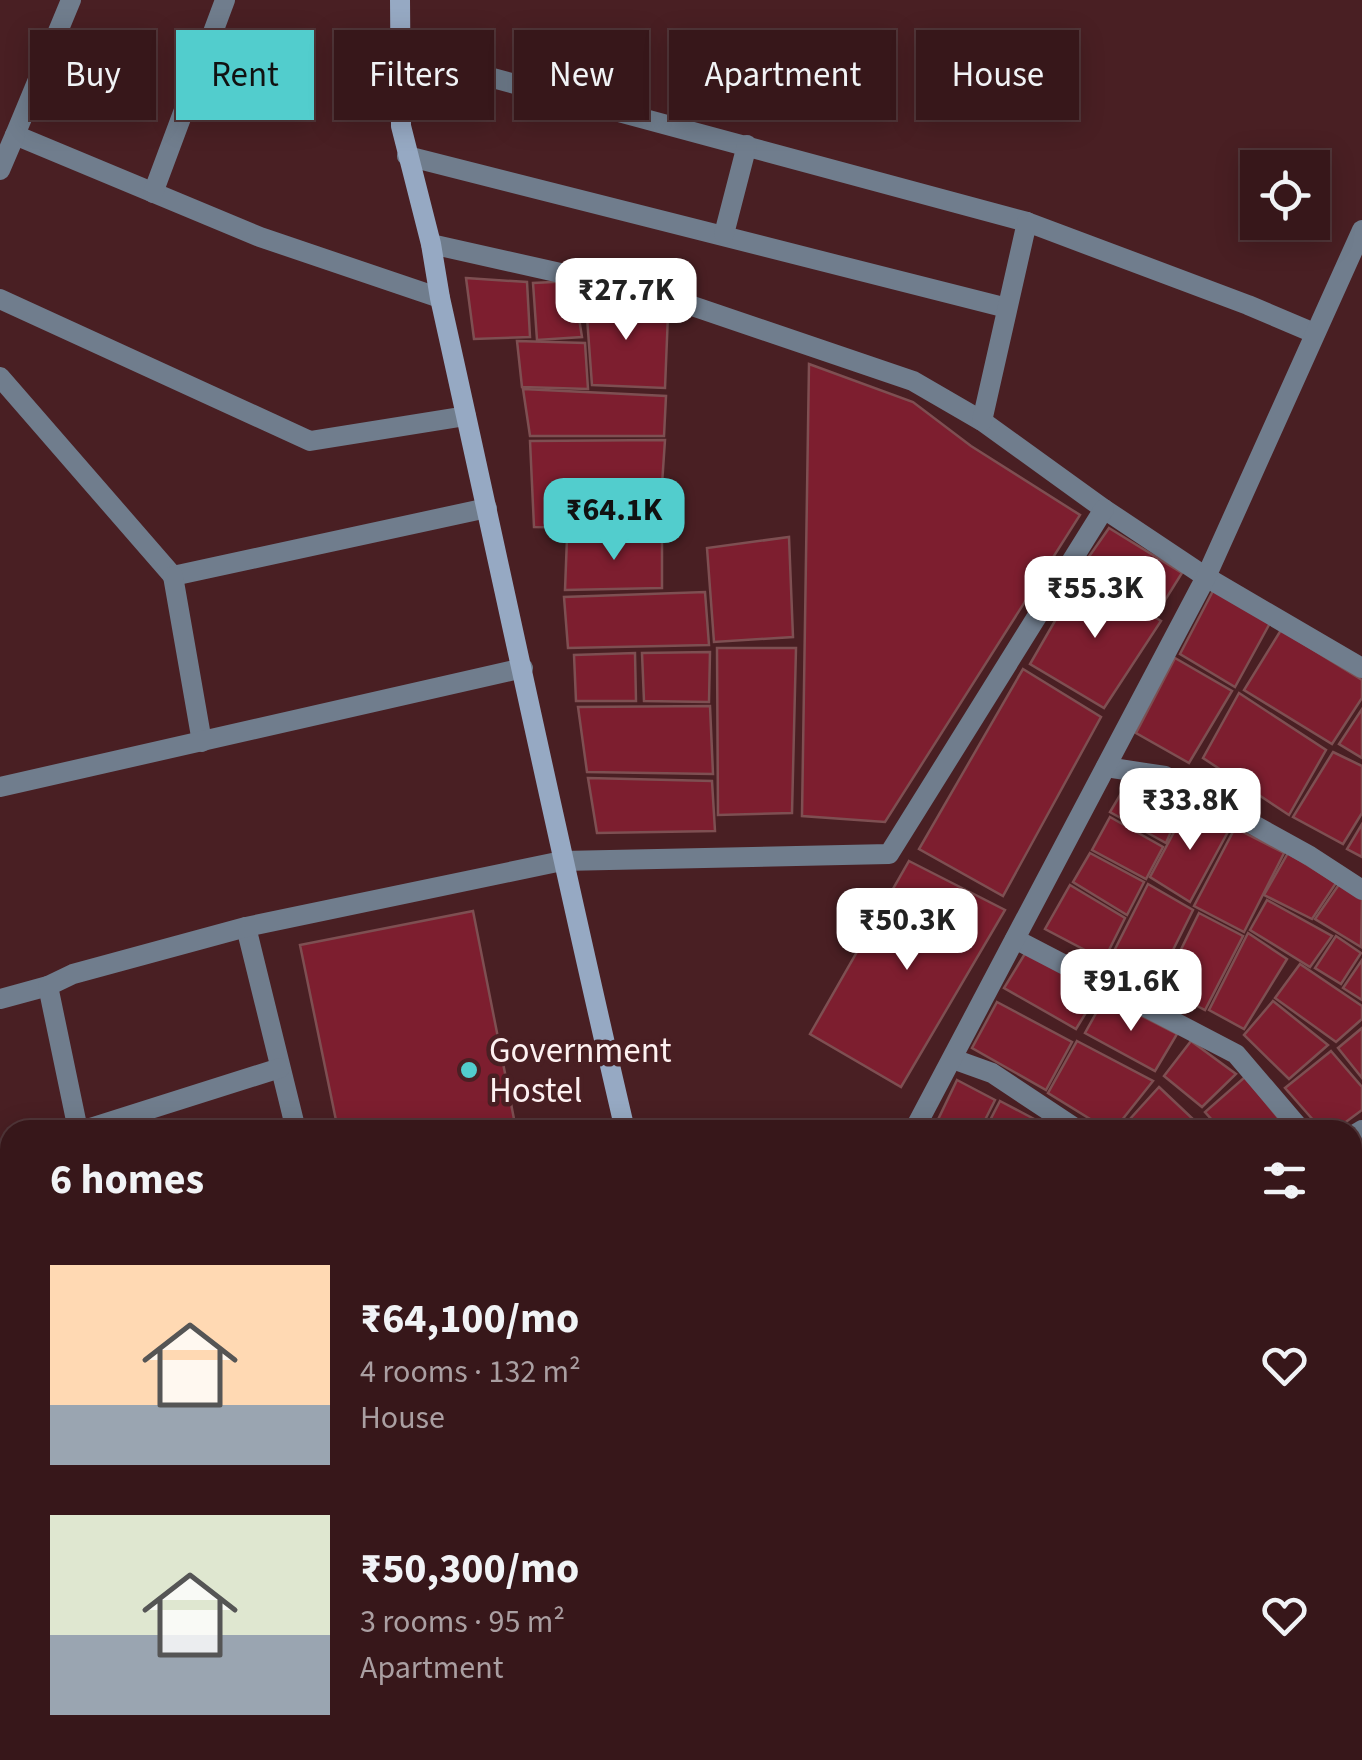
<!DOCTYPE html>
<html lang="en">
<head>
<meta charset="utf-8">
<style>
  body { margin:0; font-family:"Source Sans 3",sans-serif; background:#3e2023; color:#f1f3f6; height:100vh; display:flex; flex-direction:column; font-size:38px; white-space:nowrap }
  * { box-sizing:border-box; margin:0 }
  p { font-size:32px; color:#aa9fa2 }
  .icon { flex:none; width:55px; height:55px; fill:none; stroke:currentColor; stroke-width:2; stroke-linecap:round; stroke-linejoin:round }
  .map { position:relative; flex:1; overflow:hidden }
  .drawer { position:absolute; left:0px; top:1120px; width:1362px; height:640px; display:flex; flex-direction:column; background:#37171a; border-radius:30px 30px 0 0; box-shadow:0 5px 25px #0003,0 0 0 2px #513639 }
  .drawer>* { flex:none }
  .banner { position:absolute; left:30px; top:30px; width:1302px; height:90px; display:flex; gap:20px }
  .fabs { position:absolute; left:1240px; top:150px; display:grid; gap:20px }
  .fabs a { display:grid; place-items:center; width:90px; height:90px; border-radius:0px; background:#37171a; box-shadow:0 5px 25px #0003,0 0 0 2px #513639; font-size:50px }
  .price { position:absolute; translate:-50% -85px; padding:0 22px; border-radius:20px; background:#fff; color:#222; font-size:32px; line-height:65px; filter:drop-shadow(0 2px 5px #0008) }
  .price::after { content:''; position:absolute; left:50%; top:60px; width:30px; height:22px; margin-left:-15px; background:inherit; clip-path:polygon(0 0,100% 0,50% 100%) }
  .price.active { background:#52cdcd; color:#111 }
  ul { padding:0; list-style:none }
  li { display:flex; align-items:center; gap:30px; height:250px; padding:0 50px }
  li span { display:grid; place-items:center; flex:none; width:280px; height:200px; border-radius:0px; color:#555 }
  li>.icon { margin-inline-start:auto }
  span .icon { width:120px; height:120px; fill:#fffc; stroke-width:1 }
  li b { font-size:42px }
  h2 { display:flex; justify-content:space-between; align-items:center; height:120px; padding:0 50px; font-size:42px }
  .pill { padding:0 35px; border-radius:0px; background:#37171a; box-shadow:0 5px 25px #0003,0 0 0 2px #513639; font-size:35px; line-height:90px }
  .pill.active { background:#52cdcd; color:#111 }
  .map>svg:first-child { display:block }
</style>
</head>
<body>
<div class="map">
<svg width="1362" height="1760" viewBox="0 0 1362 1760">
  <rect width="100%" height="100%" fill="#491f23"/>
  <!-- building -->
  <g fill="#7d1e2f" stroke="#7e4f52" stroke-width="2.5">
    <path d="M466 278 527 282 530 337 474 339Z"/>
    <path d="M573 281 582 337 537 340 533 283Z"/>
    <path d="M585 290 668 314 665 388 592 385Z"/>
    <path d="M517 341 585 343 588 389 522 387Z"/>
    <path d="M809 364 913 402 971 446 1080 515 885 822 802 816Z"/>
    <path d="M523 389 666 396 664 436H530Z"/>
    <path d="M665 440 659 529 534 527 530 441Z"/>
    <path d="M1109 528 1182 573 1157 613 1081 568Z"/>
    <path d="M662 535V588L565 590 567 538Z"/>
    <path d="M789 537 793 637 714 642 707 548Z"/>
    <path d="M1082 574 1161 621 1104 708 1030 664Z"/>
    <path d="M1214 589 1270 623 1235 687 1180 654Z"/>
    <path d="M705 592 709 645 568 648 564 597Z"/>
    <path d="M1281 630 1362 680V698L1332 744 1244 690Z"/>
    <path d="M717 648H796L792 813 718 815Z"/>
    <path d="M710 652 709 702 644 701 642 653Z"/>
    <path d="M635 653 636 701H576L574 655Z"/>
    <path d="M1175 658 1232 691 1189 763 1136 733Z"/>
    <path d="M1023 669 1101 717 1003 896 919 849Z"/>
    <path d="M1239 693 1326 750 1289 815 1203 758Z"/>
    <path d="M710 706 713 774 587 772 578 707Z"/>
    <path d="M1362 709V758L1339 744Z"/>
    <path d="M1333 752 1362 766V813L1343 844 1293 817Z"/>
    <path d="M588 778 712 781 715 831 597 833Z"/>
    <path d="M1129 780 1182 806 1166 843 1110 812Z"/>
    <path d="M1188 806 1231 826 1190 902 1150 877Z"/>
    <path d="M1110 817 1163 847 1146 879 1092 850Z"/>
    <path d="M1362 824V857L1347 849Z"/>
    <path d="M1235 828 1284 853 1244 932 1194 906Z"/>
    <path d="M1090 853 1144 882 1127 915 1073 882Z"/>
    <path d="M1288 853 1336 883 1312 919 1264 895Z"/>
    <path d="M909 861 1005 910 901 1087 810 1034Z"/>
    <path d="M1340 883 1362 898 1361 947 1315 919Z"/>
    <path d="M1148 884 1193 910 1155 986 1109 961Z"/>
    <path d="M1070 885 1125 918 1104 960 1045 929Z"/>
    <path d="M1267 900 1332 936 1310 967 1250 930Z"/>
    <path d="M473 911 516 1129 338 1130 300 945Z"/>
    <path d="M1199 913 1243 936 1205 1010 1162 988Z"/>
    <path d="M1248 933 1287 959 1244 1029 1209 1010Z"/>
    <path d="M1336 936 1361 953 1341 984 1315 968Z"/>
    <path d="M1026 952 1098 993 1076 1029 1004 988Z"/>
    <path d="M1362 960V1000L1343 988Z"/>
    <path d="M1300 964 1362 1006V1019L1336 1042 1275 998Z"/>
    <path d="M1105 997 1177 1034 1155 1071 1085 1033Z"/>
    <path d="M1273 1001 1328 1045 1289 1079 1244 1035Z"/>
    <path d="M997 1002 1072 1042 1046 1090 972 1048Z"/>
    <path d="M1362 1028V1078L1338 1048Z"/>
    <path d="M1077 1041 1153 1081 1114 1130H1108L1048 1093Z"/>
    <path d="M1191 1041 1236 1074 1202 1107 1164 1076Z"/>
    <path d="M1331 1051 1362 1087V1110L1335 1130H1322L1285 1088Z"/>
    <path d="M1245 1077 1288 1130H1221L1205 1112Z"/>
    <path d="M957 1080 995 1100 980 1130H933Z"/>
    <path d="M1159 1087 1195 1121 1185 1130H1120Z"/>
    <path d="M1000 1101 1055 1130H985Z"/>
    <path d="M1362 1139V1195L1352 1185V1146Z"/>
    <path d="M1352 1192 1362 1203V1234L1352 1243Z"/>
    <path d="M1354 1246 1362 1256V1300L1352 1307Z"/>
    <path d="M1362 1342V1422L1352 1418V1356Z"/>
    <path d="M1352 1425 1362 1429V1456L1352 1478Z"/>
    <path d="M1362 1471V1517L1352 1514V1493Z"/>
    <path d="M1362 1599V1677L1352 1673V1621Z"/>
    <path d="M1352 1719 1362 1723V1760H1310L1314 1750H1352Z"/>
    <path d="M808 1750H887L889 1760H810Z"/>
    <path d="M895 1750H940L897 1759Z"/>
    <path d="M1024 1750H1109L1105 1760H1023Z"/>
    <path d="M1120 1750H1172L1167 1760H1115Z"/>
    <path d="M1191 1750H1195L1219 1760H1186Z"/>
    <path d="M1252 1750H1305L1301 1760H1248Z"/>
  </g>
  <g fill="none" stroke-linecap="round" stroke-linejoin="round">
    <!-- minor -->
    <g stroke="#707d8d" stroke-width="20">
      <path d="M71 0 15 135 260 237 440 298"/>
      <path d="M400 53 1027 222"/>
      <path d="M407 156 1007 308"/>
      <path d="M0 170 15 135"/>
      <path d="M153 193 225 0"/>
      <path d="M724 234 747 145"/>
      <path d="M431 244 663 296 913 381 982 421 1104 509 1206 577 1362 668"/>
      <path d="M0 299 310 441 466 416"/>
      <path d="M0 377 173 576 487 508"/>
      <path d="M982 421 1027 222 1248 305 1314 333"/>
      <path d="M173 576 202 742"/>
      <path d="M1106 767 1165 776 1310 856 1362 890"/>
      <path d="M0 787 523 668"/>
      <path d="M246 927 296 1130"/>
      <path d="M1015 939 1236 1054 1301 1130"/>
      <path d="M0 999 48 986"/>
      <path d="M953 1059 992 1073 1078 1130"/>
      <path d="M78 1130 48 986 73 974 246 927 562 861 889 854 1104 509"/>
      <path d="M84 1130 280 1068"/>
      <path d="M914 1130 1206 577 1362 230"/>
      <path d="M1352 1136 1362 1130"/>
      <path d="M0 1151 10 1148"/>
      <path d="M1352 1328 1362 1321"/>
      <path d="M0 1335 10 1332"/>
      <path d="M0 1484 10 1482"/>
      <path d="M1352 1551 1362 1554"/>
      <path d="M0 1668 10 1666"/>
      <path d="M0 1695 10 1702"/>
      <path d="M1352 1700 1362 1704"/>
      <path d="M75 1750 89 1760"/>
      <path d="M999 1750 1001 1760"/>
      <path d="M521 1760 525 1750"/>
    </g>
    <!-- secondary -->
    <g stroke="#96a9c3" stroke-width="20">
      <path d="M400 0 401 126 431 244 440 298C502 576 560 853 625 1130"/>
      <path d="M762 1750 764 1760"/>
    </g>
  </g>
  <!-- markers -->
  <circle fill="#52cdcd" stroke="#491f23" stroke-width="4" cx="469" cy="1070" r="10"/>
  <g text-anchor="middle" stroke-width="9" stroke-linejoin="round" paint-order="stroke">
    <!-- poi labels -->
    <g font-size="35" fill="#fdf1f1" stroke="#491f23" text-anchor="start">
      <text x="489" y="1062">Government<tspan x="489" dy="40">Hostel</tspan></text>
    </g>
  </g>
</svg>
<div class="fabs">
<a><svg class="icon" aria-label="locate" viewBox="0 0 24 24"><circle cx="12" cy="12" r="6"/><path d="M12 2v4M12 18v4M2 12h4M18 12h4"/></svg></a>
</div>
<b class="price" style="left:626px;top:343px">₹27.7K</b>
<b class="price active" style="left:614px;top:563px">₹64.1K</b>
<b class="price" style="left:1095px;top:641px">₹55.3K</b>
<b class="price" style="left:1190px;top:853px">₹33.8K</b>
<b class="price" style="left:907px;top:973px">₹50.3K</b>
<b class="price" style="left:1131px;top:1034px">₹91.6K</b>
<div class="banner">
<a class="pill">Buy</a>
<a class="pill active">Rent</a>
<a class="pill">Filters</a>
<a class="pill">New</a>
<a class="pill">Apartment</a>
<a class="pill">House</a>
</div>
<section class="drawer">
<h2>6 homes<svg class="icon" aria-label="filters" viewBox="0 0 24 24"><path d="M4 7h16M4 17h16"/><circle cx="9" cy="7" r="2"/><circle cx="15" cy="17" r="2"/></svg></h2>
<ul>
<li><span style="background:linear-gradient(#ffd9b3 70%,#9aa5b1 0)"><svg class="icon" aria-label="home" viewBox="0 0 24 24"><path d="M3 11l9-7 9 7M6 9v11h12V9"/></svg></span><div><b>₹64,100/mo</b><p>4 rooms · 132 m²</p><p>House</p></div><svg class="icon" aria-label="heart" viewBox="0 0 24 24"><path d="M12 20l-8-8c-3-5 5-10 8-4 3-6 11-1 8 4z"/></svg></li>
<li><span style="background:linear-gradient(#dfe7d0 60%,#9aa5b1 0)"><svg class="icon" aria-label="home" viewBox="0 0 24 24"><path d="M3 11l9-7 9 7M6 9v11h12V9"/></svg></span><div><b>₹50,300/mo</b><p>3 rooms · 95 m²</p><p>Apartment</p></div><svg class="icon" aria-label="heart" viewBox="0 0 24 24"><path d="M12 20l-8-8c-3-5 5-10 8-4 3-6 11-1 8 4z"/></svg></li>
</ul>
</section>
</div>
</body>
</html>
